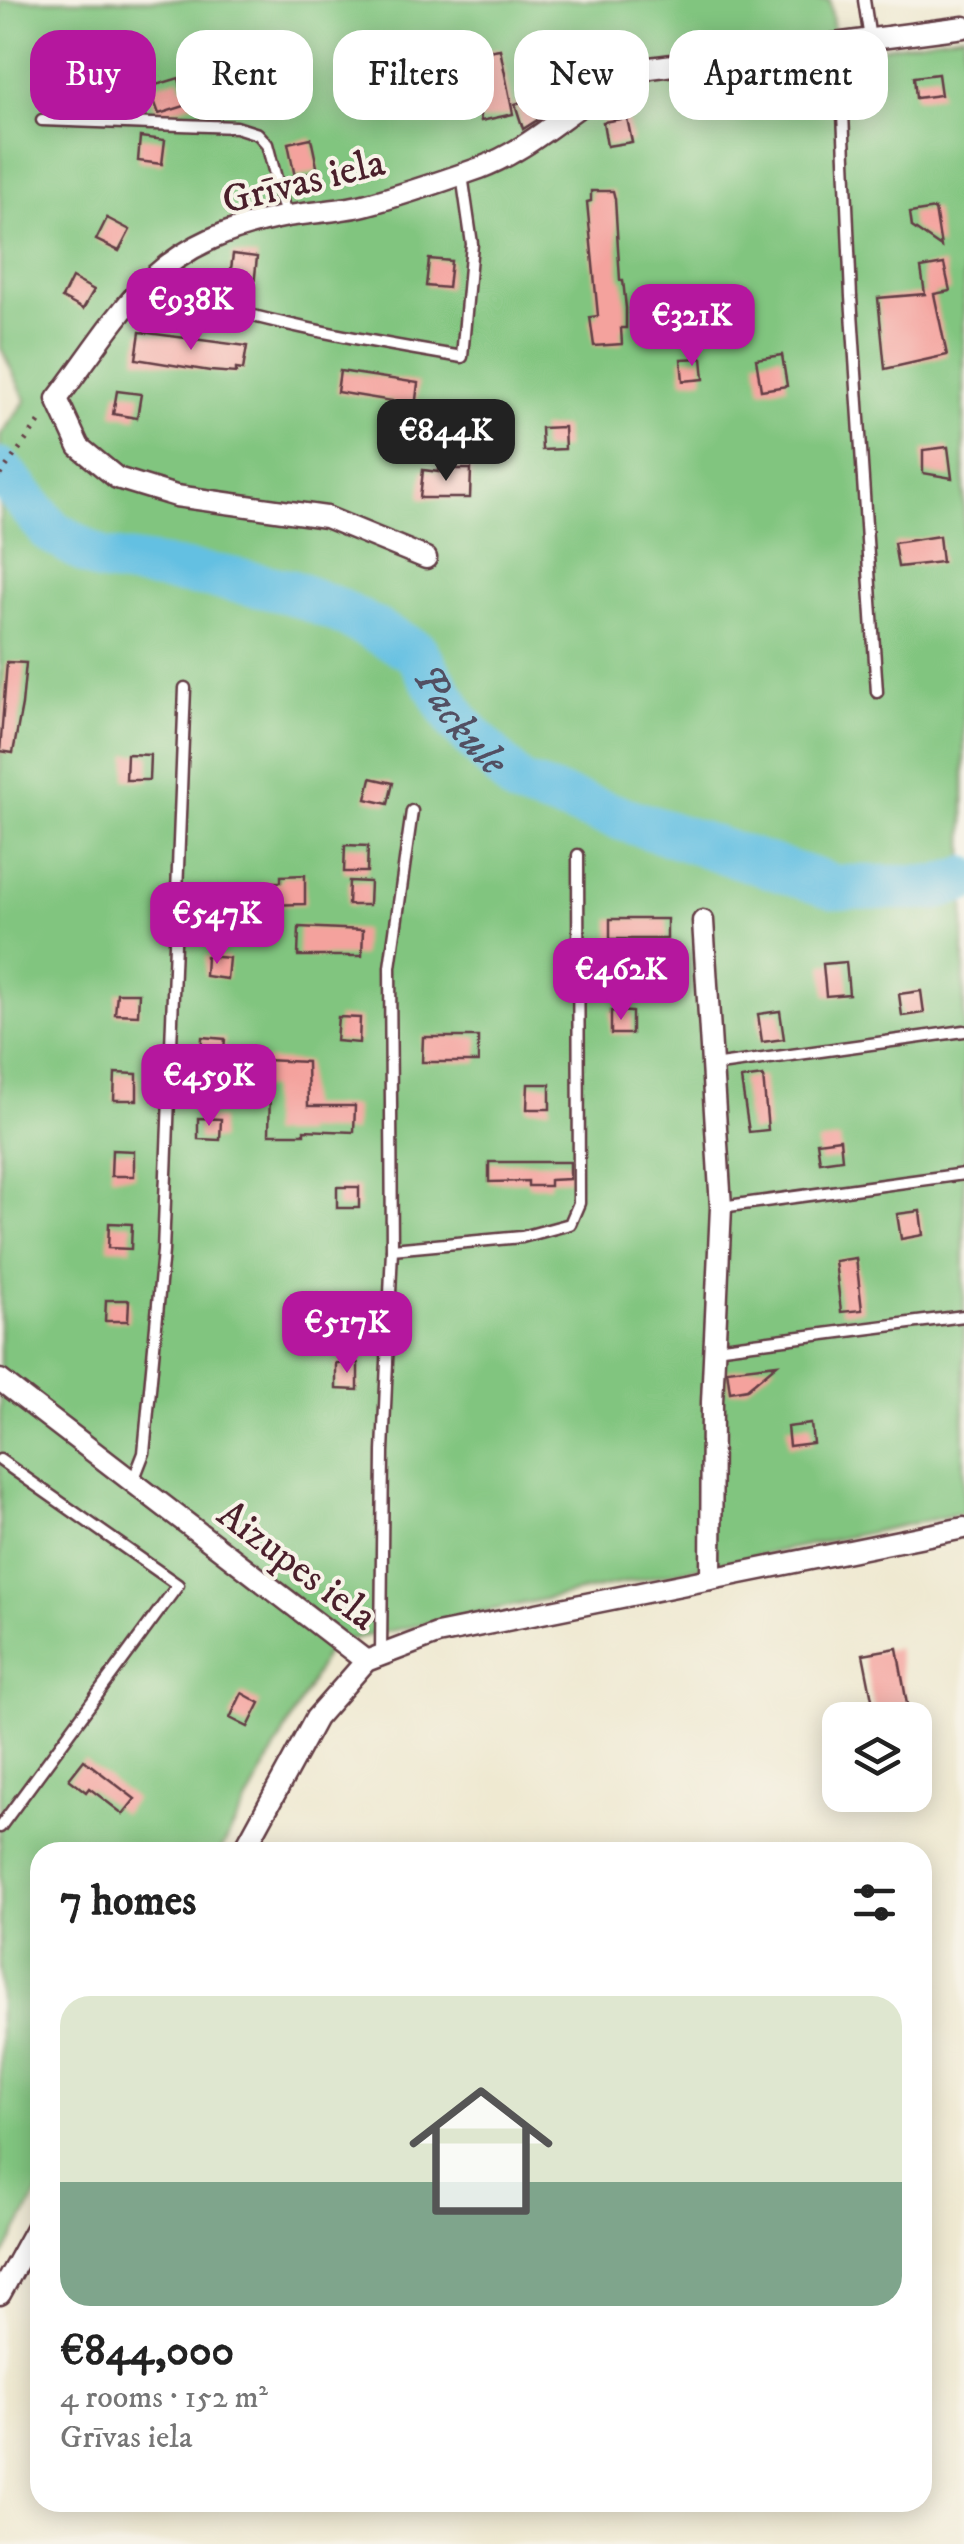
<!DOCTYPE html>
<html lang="en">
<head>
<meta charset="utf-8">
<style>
  body { margin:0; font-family:"IM FELL DW Pica",serif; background:#f6f6f6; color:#222; height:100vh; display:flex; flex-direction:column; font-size:38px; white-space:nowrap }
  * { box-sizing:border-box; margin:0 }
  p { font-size:32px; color:#767676 }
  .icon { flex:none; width:55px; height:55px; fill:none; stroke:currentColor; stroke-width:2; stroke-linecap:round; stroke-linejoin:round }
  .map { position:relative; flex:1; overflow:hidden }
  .side { position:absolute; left:30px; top:1842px; width:902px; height:670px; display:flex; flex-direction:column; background:#fff; border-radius:30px; box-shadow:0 5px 25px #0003 }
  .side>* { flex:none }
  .hud { position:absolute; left:30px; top:30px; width:905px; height:90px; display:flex; gap:20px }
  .controls { position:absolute; left:822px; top:1702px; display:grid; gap:20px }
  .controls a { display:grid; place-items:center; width:110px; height:110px; border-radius:20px; background:#fff; box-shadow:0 5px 25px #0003; font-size:50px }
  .price { position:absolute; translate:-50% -85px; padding:0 22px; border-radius:20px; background:#b5179e; color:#fff; font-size:32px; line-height:65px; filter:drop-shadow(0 2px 5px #0008) }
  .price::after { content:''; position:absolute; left:50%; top:60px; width:30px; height:22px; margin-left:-15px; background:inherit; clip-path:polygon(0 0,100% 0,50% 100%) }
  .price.selected { background:#222; color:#fff }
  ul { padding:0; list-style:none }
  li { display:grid; align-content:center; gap:20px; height:530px; padding:0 30px }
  li span { display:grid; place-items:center; height:310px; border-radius:30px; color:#555 }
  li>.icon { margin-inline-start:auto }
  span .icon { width:180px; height:180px; fill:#fffc; stroke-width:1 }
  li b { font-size:42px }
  h2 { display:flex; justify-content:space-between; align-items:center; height:120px; padding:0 30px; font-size:42px }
  .tag { padding:0 35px; border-radius:30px; background:#fff; box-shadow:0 5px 25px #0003; font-size:35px; line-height:90px }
  .tag.selected { background:#b5179e; color:#fff }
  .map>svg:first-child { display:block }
</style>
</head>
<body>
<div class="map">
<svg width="964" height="2544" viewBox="0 0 964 2544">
  <rect width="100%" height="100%" fill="#f7f3e8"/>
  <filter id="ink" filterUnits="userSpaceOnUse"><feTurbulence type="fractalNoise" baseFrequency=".01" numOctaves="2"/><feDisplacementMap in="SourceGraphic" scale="20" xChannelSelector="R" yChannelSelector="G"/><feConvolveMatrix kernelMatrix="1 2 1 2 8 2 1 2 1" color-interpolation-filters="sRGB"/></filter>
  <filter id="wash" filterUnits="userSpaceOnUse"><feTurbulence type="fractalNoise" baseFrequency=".0048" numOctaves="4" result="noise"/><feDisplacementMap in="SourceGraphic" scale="40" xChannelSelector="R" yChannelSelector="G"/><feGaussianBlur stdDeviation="2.25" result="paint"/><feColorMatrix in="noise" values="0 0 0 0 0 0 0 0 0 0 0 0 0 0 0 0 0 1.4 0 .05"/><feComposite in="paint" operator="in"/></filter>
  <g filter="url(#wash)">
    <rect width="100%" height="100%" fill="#efe9d1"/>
    <!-- green -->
    <path fill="#81c57f" stroke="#667255" stroke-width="2.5" d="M0 0H830L837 55 964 34V1513L332 1643 220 1852H40V2189L0 2263V436L26 400 0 346Z"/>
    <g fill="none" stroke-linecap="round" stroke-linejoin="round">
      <!-- river -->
      <path stroke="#64c0e2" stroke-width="45" id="s1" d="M0 470 51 531 101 560 224 578 291 592 337 610 416 652 459 723 519 785 834 887 937 888 964 879"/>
    </g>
    <g id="blocks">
      <!-- building -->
      <g fill="#f4a29d">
        <path d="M500 49 513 114 481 121 469 54Z"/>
        <path d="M121 73 129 95 101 106 93 84Z"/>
        <path d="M938 74 941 95 916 98 914 77Z"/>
        <path d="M217 75 223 94 159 114 149 87 179 78 181 87Z"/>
        <path d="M535 97 542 117 523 129 515 104Z"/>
        <path d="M627 118 632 142 607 146 603 122Z"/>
        <path d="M140 137 165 140 162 164 138 161Z"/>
        <path d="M311 138 318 171 295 177 288 143Z"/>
        <path d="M591 191H613L615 199 620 280H623L626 308V328H621L622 344 594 346 590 317 598 316 587 202 591 201Z"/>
        <path d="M935 209 941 247 912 227 910 213Z"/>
        <path d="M107 218 130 230 119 251 96 240Z"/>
        <path d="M233 254 257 257 254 286 229 284Z"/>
        <path d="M429 259 451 261 448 288 426 286Z"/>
        <path d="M944 264 950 291 934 294 947 355 885 369 878 298 925 294 921 268Z"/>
        <path d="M72 278 94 290 83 309 62 298Z"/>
        <path d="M140 332 247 346 243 370 236 369V373L210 371 136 359Z"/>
        <path d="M782 355 787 386 761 390 756 359Z"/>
        <path d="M702 358 704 379 683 381 681 359Z"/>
        <path d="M340 371 418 383 415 408 392 405V401L337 392Z"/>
        <path d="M117 391 141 394 137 418 113 414Z"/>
        <path d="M564 427 565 449 542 450 541 428Z"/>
        <path d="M948 447 952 478 923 473V450Z"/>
        <path d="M439 469H471L470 498H420L423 470 439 472Z"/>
        <path d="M939 536 942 562 898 567 894 543Z"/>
        <path d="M7 662 26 663 22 705 13 753 0 751Z"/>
        <path d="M127 754 150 755 149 780H126Z"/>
        <path d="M371 778 393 783 388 804 366 799Z"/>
        <path d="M345 845 368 846 367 872H344Z"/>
        <path d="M305 875V904L263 905 262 882H281V876Z"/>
        <path d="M349 881 370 882 369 905H348Z"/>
        <rect x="610" y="919" width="57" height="20"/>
        <path d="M299 927 363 930 362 956H298Z"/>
        <path d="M206 956 229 958 227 979 205 976Z"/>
        <path d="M846 962 849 994 826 996 823 964Z"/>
        <path d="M921 991 924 1013 902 1016 899 994Z"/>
        <path d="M117 993H139L138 1015 115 1014Z"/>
        <path d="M611 1011 632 1012V1034H611Z"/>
        <path d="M780 1011 784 1039 762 1042 758 1014Z"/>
        <path d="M338 1017 360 1018 359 1043 336 1041Z"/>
        <path d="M202 1037 225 1039 223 1060 201 1058Z"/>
        <path d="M423 1037H478V1062H422Z"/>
        <path d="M264 1060 307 1062 308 1106H355L354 1132 304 1130V1134H269L270 1088H261Z"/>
        <path d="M115 1073 137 1074V1100H114Z"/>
        <path d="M763 1076 768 1130 749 1132 741 1079Z"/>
        <path d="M528 1084H550V1109H527Z"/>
        <path d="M198 1118 221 1119 220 1140 198 1139Z"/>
        <path d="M840 1139 842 1159 820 1162 817 1142Z"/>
        <path d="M112 1150 134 1151V1176H111Z"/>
        <path d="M489 1162H570V1179L550 1180V1186H528V1181L489 1182Z"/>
        <rect x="337" y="1187" width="22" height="21"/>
        <path d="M920 1211 923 1235 901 1239 897 1214Z"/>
        <path d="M109 1223 132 1224 131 1249 108 1248Z"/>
        <path d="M856 1258 862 1310 841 1312 835 1261Z"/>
        <path d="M106 1300H129L128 1321H105Z"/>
        <path d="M336 1363H358V1390L336 1389Z"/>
        <path d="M777 1364 747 1389 730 1392 727 1370Z"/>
        <path d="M811 1424 813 1443 789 1446 787 1427Z"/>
        <path d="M897 1648 908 1710 875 1714 863 1654Z"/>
        <path d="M242 1693 260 1703 248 1727 230 1718Z"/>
        <path d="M84 1760 135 1799 123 1814 89 1788 86 1792 69 1779Z"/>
      </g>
    </g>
  </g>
  <g filter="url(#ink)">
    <use href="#blocks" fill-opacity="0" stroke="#633d44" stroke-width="2.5"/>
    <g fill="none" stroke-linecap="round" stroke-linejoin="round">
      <defs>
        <g id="lane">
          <path d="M864 0 870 39"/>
          <path d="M840 44 851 297 877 692"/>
          <path d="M42 120 236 127 258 134 267 144 286 216"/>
          <path d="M146 285C249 320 354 339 462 357L472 244 462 175"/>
          <path d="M712 1066 964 1031"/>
          <path d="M721 1207 964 1174"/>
          <path d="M392 1249 522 1237 570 1224 579 1203 578 855"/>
          <path d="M715 1348 964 1316"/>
          <path d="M0 1460 178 1585 0 1827"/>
          <path d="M133 1481 144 1453 163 1251 185 688"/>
          <path d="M381 1654 383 1452 392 1249 390 967 412 811"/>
        </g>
        <g id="street">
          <path d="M426 558 326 517 176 496 117 478 79 447 57 399C85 363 115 315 146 284 186 244 234 226 288 216 313 212 339 211 364 205 403 195 443 181 480 168 544 144 586 89 650 68L964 27"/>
          <path d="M703 921 721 1207 712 1402 711 1579"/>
          <path d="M0 1380 366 1661"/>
          <path d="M243 1852 316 1718 366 1661 437 1634 964 1528"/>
          <path d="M0 2294 40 2221"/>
        </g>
      </defs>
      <!-- lane casing -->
      <use href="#lane" stroke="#633d44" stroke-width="15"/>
      <!-- street casing -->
      <use href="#street" stroke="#633d44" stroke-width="25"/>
      <!-- path -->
      <path stroke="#633d44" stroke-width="5" stroke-dasharray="2.5 8" stroke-linecap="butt" d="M0 475 43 417"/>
      <!-- lane -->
      <use href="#lane" stroke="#fff" stroke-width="10"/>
      <!-- street -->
      <use href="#street" stroke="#fff" stroke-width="20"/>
    </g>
  </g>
  <g text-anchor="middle" stroke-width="8" stroke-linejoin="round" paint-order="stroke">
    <!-- street labels -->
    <g font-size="40" fill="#4a1f2b" stroke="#f7f3e8">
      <text transform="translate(303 180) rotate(-14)" y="14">Grīvas iela</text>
      <text transform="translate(298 1564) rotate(37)" y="14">Aizupes iela</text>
    </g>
    <!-- water labels -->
    <g font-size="42" font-style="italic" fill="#524f62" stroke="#f7f3e8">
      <text dy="15" stroke="none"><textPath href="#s1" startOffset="550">Packule</textPath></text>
    </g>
  </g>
</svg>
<div class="controls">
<a><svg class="icon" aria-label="layers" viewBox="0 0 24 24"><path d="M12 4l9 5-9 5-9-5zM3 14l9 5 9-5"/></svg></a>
</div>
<b class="price" style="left:191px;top:353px">€938K</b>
<b class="price" style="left:692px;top:369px">€321K</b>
<b class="price selected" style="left:446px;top:484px">€844K</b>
<b class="price" style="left:217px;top:967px">€547K</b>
<b class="price" style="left:621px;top:1023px">€462K</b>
<b class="price" style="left:209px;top:1129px">€459K</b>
<b class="price" style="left:347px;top:1376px">€517K</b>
<div class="hud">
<a class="tag selected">Buy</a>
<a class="tag">Rent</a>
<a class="tag">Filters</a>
<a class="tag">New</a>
<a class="tag">Apartment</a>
</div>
<section class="side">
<h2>7 homes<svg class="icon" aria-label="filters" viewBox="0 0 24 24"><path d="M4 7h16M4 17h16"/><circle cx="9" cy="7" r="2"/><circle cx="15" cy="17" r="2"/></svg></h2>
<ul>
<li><span style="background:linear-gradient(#dfe7d0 60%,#7fa58c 0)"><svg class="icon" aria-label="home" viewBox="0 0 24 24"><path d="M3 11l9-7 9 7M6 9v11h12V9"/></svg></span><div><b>€844,000</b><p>4 rooms · 152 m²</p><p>Grīvas iela</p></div></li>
</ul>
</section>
</div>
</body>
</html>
